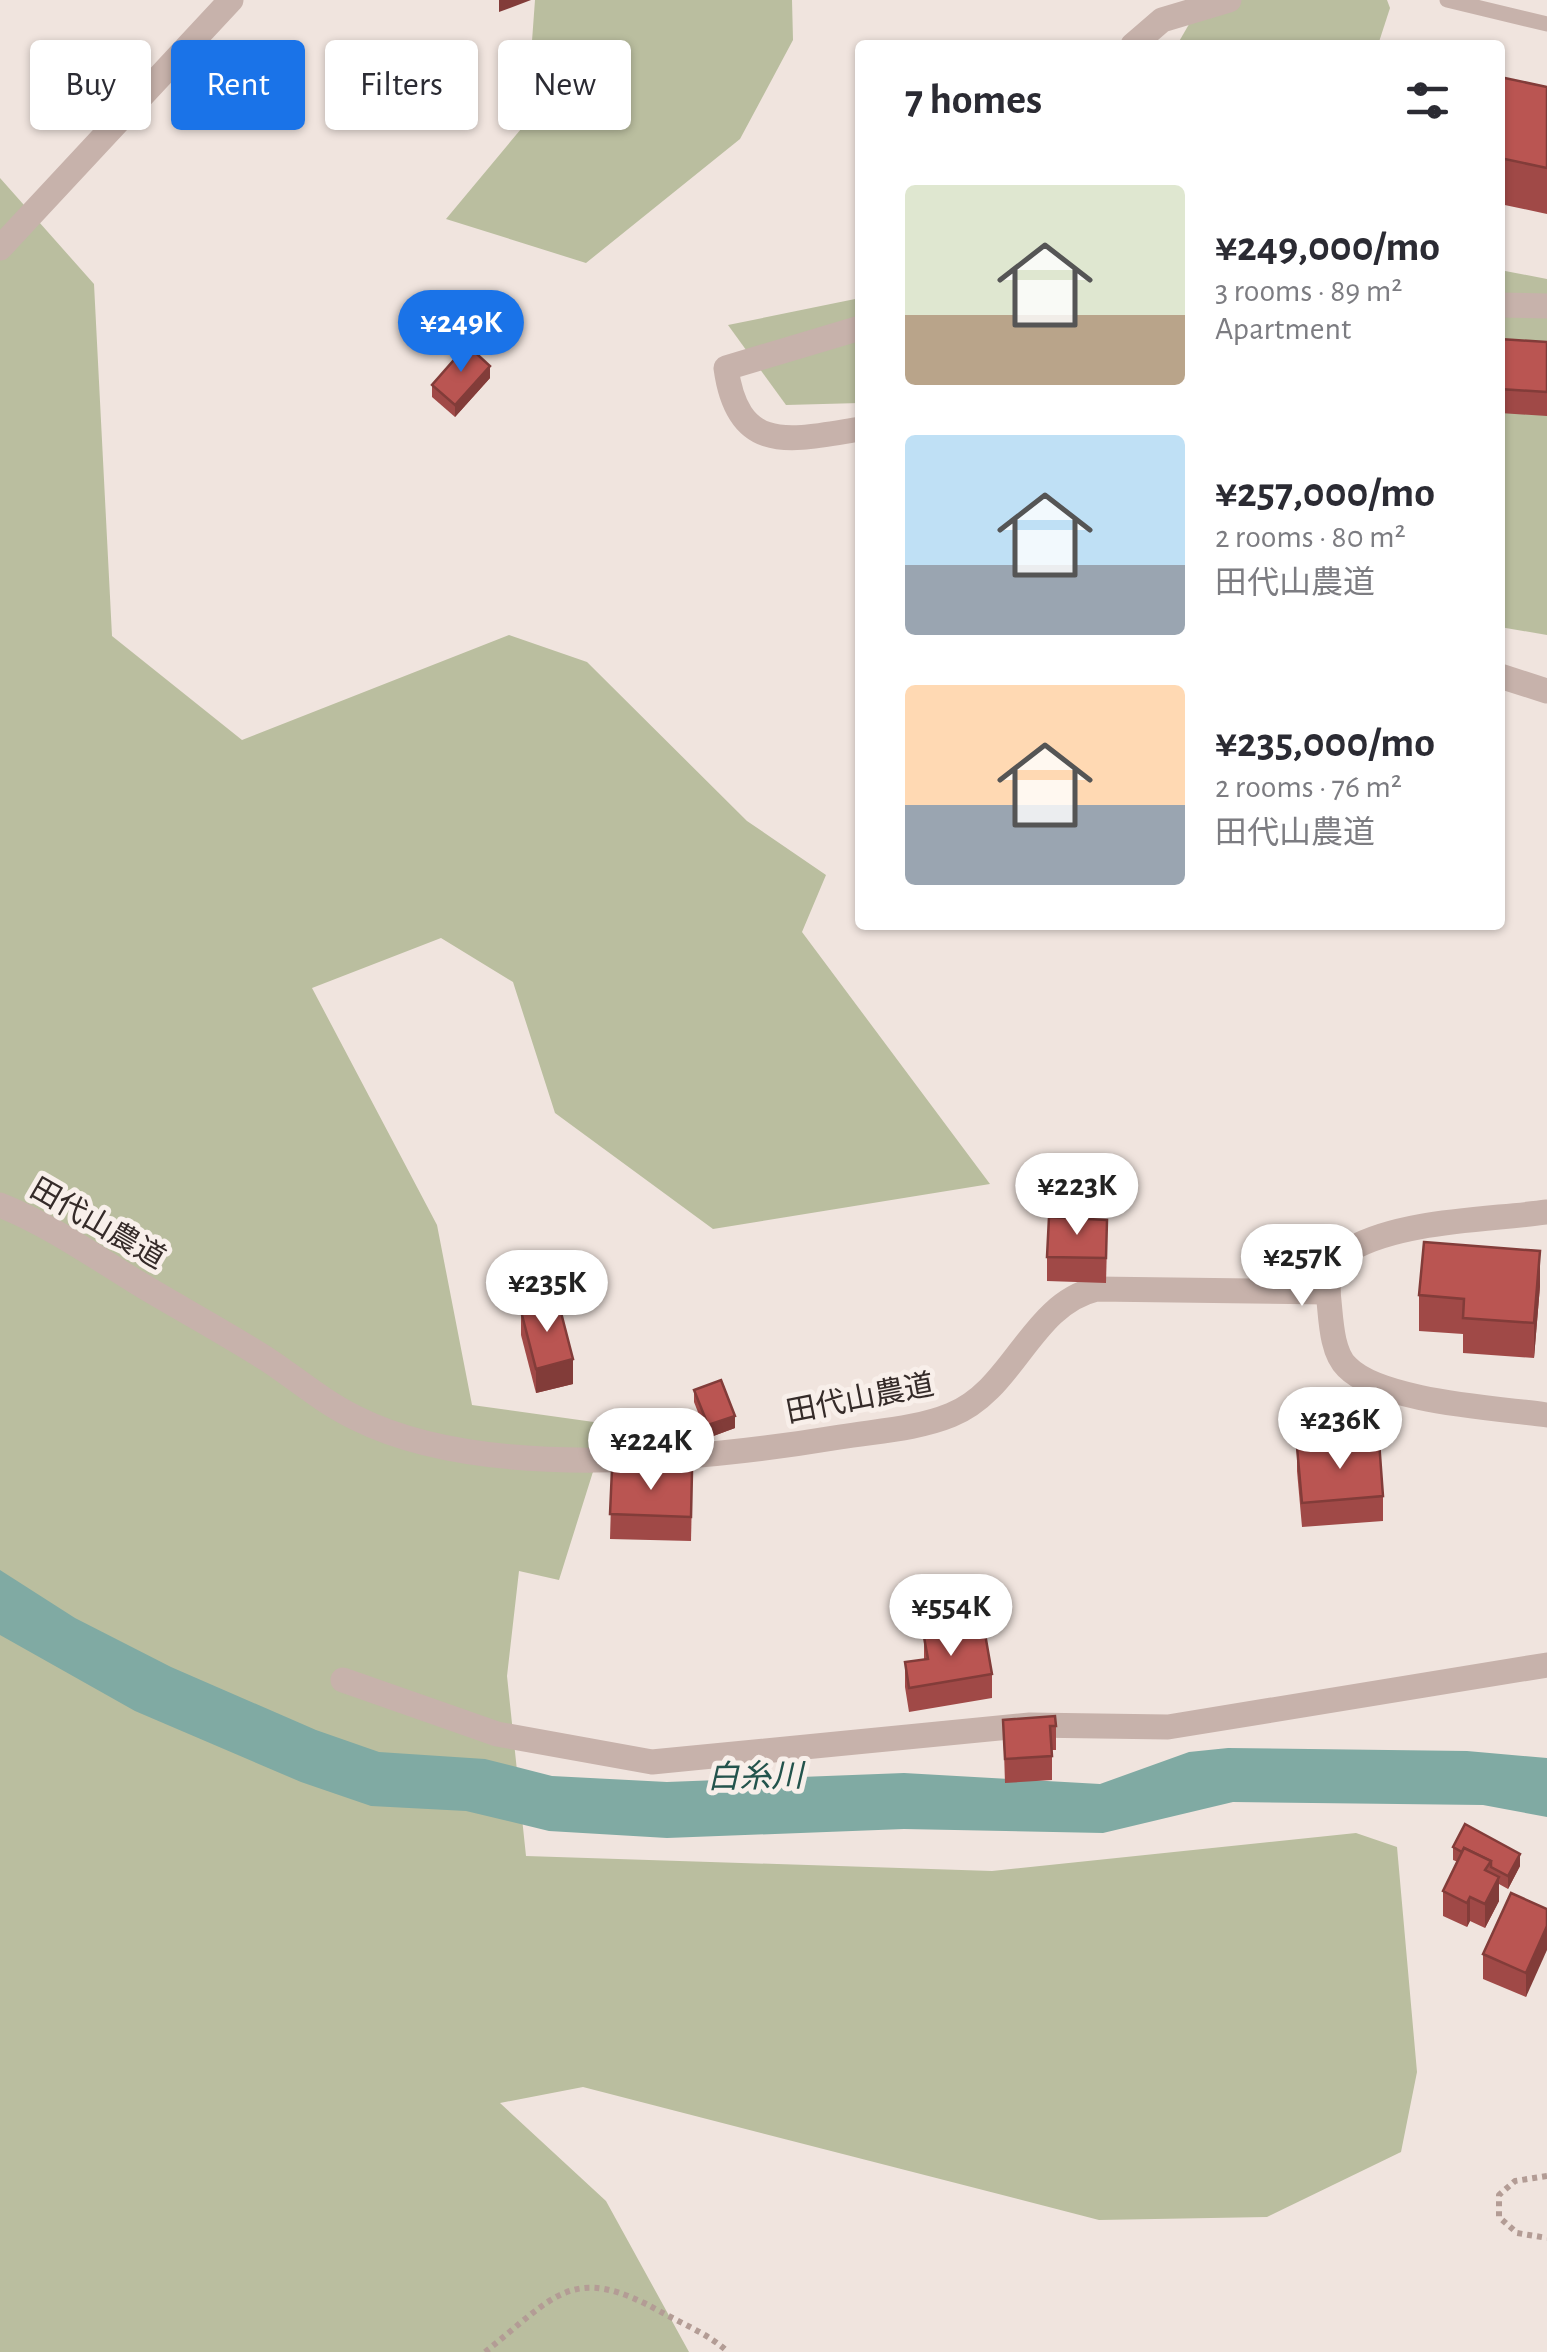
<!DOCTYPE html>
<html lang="en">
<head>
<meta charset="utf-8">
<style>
  body { margin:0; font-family:"Alegreya Sans","Noto Sans JP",sans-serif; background:#f2f2f3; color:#2b2b33; height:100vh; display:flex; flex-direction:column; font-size:38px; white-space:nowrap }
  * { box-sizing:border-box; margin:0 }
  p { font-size:32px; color:#7c7c81 }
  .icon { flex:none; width:55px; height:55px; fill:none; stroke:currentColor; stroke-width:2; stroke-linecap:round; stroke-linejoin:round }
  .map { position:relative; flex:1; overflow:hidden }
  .side { position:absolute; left:855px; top:40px; width:650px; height:890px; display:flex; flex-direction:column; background:#fff; border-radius:10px; box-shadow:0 2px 8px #0004 }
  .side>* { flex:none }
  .hud { position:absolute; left:30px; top:40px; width:675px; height:90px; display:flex; gap:20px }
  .price { position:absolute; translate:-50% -85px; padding:0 22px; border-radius:35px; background:#fff; color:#222; font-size:32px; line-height:65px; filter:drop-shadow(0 2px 5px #0008) }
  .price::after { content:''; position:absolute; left:50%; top:60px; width:30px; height:22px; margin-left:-15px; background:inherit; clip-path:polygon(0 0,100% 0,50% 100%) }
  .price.active { background:#1a73e8; color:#fff }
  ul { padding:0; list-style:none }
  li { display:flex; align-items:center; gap:30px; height:250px; padding:0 50px }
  li span { display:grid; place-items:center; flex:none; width:280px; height:200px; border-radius:10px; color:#555 }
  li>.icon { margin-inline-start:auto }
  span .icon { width:120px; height:120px; fill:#fffc; stroke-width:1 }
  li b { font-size:42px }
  h2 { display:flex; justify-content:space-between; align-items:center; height:120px; padding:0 50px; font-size:42px }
  .chip { padding:0 35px; border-radius:10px; background:#fff; box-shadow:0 2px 8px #0004; font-size:35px; line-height:90px }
  .chip.active { background:#1a73e8; color:#fff }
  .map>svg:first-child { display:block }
</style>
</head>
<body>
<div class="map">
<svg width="1547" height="2352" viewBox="0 0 1547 2352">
  <rect width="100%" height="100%" fill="#f0e4de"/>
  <!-- green -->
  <g fill="#babe9f">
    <path d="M535 0H792L793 40 740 139 586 263 446 219 526 123Z"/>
    <path d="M1203 0H1387L1390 8 1378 45H1177Z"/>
    <path d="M0 178 94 284 112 636 242 740 509 635 587 662 747 821 826 875 802 932 990 1184 713 1229 555 1113 513 982 441 938 312 988 437 1225 472 1405 608 1424 559 1580 519 1571 507 1676 526 1856 992 1871 1356 1833 1397 1847 1417 2072 1401 2152 1267 2217 1099 2220 583 2087 500 2103 606 2201 689 2352H0Z"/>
    <path d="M1500 270 1547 279V635L1500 627Z"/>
    <path d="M860 298V403L786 405 728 325Z"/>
  </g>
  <!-- water -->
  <path fill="#80aaa3" d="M0 1570 75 1618 171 1667 316 1730 379 1752 485 1759 552 1776 667 1782 904 1773 1100 1784 1189 1752 1228 1748 1467 1751 1547 1758V1817L1483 1805 1233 1802 1103 1833 904 1829 667 1838 549 1831 466 1811 371 1806 301 1782 135 1711 0 1635Z"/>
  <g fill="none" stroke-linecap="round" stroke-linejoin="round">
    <!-- path -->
    <g stroke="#b39c95" stroke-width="6" stroke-dasharray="5 5" stroke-linecap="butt">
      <path d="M1547 2176 1515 2181 1499 2195V2217L1517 2233 1547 2238"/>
      <path d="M485 2352C556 2296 572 2262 661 2312 683 2324 710 2335 728 2352"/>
    </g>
    <!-- service -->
    <path stroke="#c7b2ab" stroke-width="15" d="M1447 0 1547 24"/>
    <!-- minor -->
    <g stroke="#c7b2ab" stroke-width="25">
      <path d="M1133 45 1162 20 1229 0"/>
      <path d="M1500 305 1547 306"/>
      <path d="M860 328 726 368C738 456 791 440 860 429"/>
      <path d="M1500 676 1547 691"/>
      <path d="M0 1205C48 1224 94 1256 138 1283 181 1309 226 1333 268 1360 298 1380 323 1402 356 1418 483 1482 702 1460 840 1437 876 1431 917 1429 951 1415 1014 1390 1030 1305 1096 1289L1328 1292"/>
      <path d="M343 1680 497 1734 652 1762 1030 1725 1168 1727 1547 1665"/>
    </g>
    <!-- tertiary -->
    <g stroke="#c7b2ab" stroke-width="25">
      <path d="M0 248 231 0"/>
      <path d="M1547 1212C1489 1220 1402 1220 1351 1249 1331 1260 1326 1280 1329 1301 1331 1321 1332 1353 1347 1367 1381 1402 1498 1408 1547 1415"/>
    </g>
  </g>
  <!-- wall -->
  <g fill="#a04947">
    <path d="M1500 77 1547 87V214L1500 204Z"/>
    <path d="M1500 339 1547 342V416L1500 413Z"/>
    <path d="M490 378 455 417 432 397V385Z"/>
    <path d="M1107 1244 1106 1283 1047 1281V1257Z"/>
    <path d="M1540 1286 1534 1358 1463 1353V1334L1419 1331V1295Z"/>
    <path d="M521 1311 573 1384 536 1393 521 1335Z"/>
    <path d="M694 1390 735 1428 708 1438 694 1402Z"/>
    <path d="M1297 1447 1383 1496V1521L1302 1527 1297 1471Z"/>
    <path d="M612 1469 692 1496 691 1541 610 1539Z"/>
    <path d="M924 1637 992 1674V1698L909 1712 905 1687V1662L924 1659Z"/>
    <path d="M1003 1720 1056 1726V1750H1052V1780L1005 1783Z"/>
    <path d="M1453 1847 1520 1866 1508 1889 1499 1884V1901L1485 1928 1470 1921 1467 1927 1443 1916V1891L1458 1862 1453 1860Z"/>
    <path d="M1547 1909 1526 1997 1483 1979V1954Z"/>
  </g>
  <!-- shaded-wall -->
  <g fill="#823c39">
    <path d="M499 0H531L499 12Z"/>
    <path d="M490 366V378L455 417V405Z"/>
    <path d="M1540 1251V1286L1534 1358V1323Z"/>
    <path d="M573 1359V1384L536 1393V1369Z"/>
    <path d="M735 1416V1428L708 1438V1425Z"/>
    <path d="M1520 1854V1866L1508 1889V1876Z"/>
    <path d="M1499 1877V1901L1485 1928V1904Z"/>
    <path d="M1470 1897V1921L1467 1927V1903Z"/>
    <path d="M1547 1926V1950L1526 1997V1973Z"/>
  </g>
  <!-- building -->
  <g fill="#ba5552" stroke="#823c39" stroke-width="2.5">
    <path d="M1500 77 1547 87V168L1500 158Z"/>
    <path d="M1500 339 1547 342V392L1500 389Z"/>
    <path d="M467 345 490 366 455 405 432 385Z"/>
    <path d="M1049 1217 1107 1220 1106 1258 1047 1257Z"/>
    <path d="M1424 1242 1540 1251 1534 1323 1463 1318 1464 1299 1419 1295Z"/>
    <path d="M558 1301 573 1359 536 1369 521 1311Z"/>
    <path d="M721 1380 735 1416 708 1425 694 1390Z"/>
    <path d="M1379 1441 1383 1496 1302 1503 1297 1447Z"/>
    <path d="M612 1469 692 1471 691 1517 610 1514Z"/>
    <path d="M984 1628 992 1674 909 1688 905 1662 928 1659 924 1637Z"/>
    <path d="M1055 1716 1056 1726H1050L1052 1756 1005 1759 1003 1720Z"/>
    <path d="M1465 1824 1520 1854 1508 1876 1491 1867V1861L1464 1848 1462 1852 1453 1847Z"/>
    <path d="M1464 1848 1491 1861 1485 1870 1499 1877 1485 1904 1470 1897 1467 1903 1443 1891Z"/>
    <path d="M1511 1893 1547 1909V1926L1526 1973 1483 1954Z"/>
  </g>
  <g text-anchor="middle" stroke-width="10" stroke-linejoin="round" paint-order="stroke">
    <!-- street labels -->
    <g font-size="30" fill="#352b29" stroke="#f8efea">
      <text transform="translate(98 1223) rotate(30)" y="10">田代山農道</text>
      <text transform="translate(860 1398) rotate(-11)" y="10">田代山農道</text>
    </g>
    <!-- water labels -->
    <g font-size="32" font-style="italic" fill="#23534c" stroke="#f8efea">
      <text transform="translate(755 1776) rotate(-1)" y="11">白糸川</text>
    </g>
  </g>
</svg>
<b class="price active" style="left:461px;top:375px">¥249K</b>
<b class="price" style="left:1077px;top:1238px">¥223K</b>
<b class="price" style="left:1302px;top:1309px">¥257K</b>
<b class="price" style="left:547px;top:1335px">¥235K</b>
<b class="price" style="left:1340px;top:1472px">¥236K</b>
<b class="price" style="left:651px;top:1493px">¥224K</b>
<b class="price" style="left:951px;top:1659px">¥554K</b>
<div class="hud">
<a class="chip">Buy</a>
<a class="chip active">Rent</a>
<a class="chip">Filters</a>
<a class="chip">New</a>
</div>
<section class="side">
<h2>7 homes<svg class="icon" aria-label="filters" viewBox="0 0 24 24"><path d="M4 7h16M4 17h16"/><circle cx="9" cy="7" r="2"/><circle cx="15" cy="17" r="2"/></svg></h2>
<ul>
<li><span style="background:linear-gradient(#dfe7d0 65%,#b9a48a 0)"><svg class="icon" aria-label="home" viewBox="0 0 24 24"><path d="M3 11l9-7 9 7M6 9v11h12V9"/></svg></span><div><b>¥249,000/mo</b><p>3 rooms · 89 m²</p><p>Apartment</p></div></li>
<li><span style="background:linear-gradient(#bfe0f5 65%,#9aa5b1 0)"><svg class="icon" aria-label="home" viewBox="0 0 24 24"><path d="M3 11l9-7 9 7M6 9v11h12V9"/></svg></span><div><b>¥257,000/mo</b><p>2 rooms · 80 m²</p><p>田代山農道</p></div></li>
<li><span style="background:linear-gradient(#ffd9b3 60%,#9aa5b1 0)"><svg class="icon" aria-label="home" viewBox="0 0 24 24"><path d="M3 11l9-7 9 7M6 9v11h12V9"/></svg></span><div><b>¥235,000/mo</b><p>2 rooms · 76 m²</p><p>田代山農道</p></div></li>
</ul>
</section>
</div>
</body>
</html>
